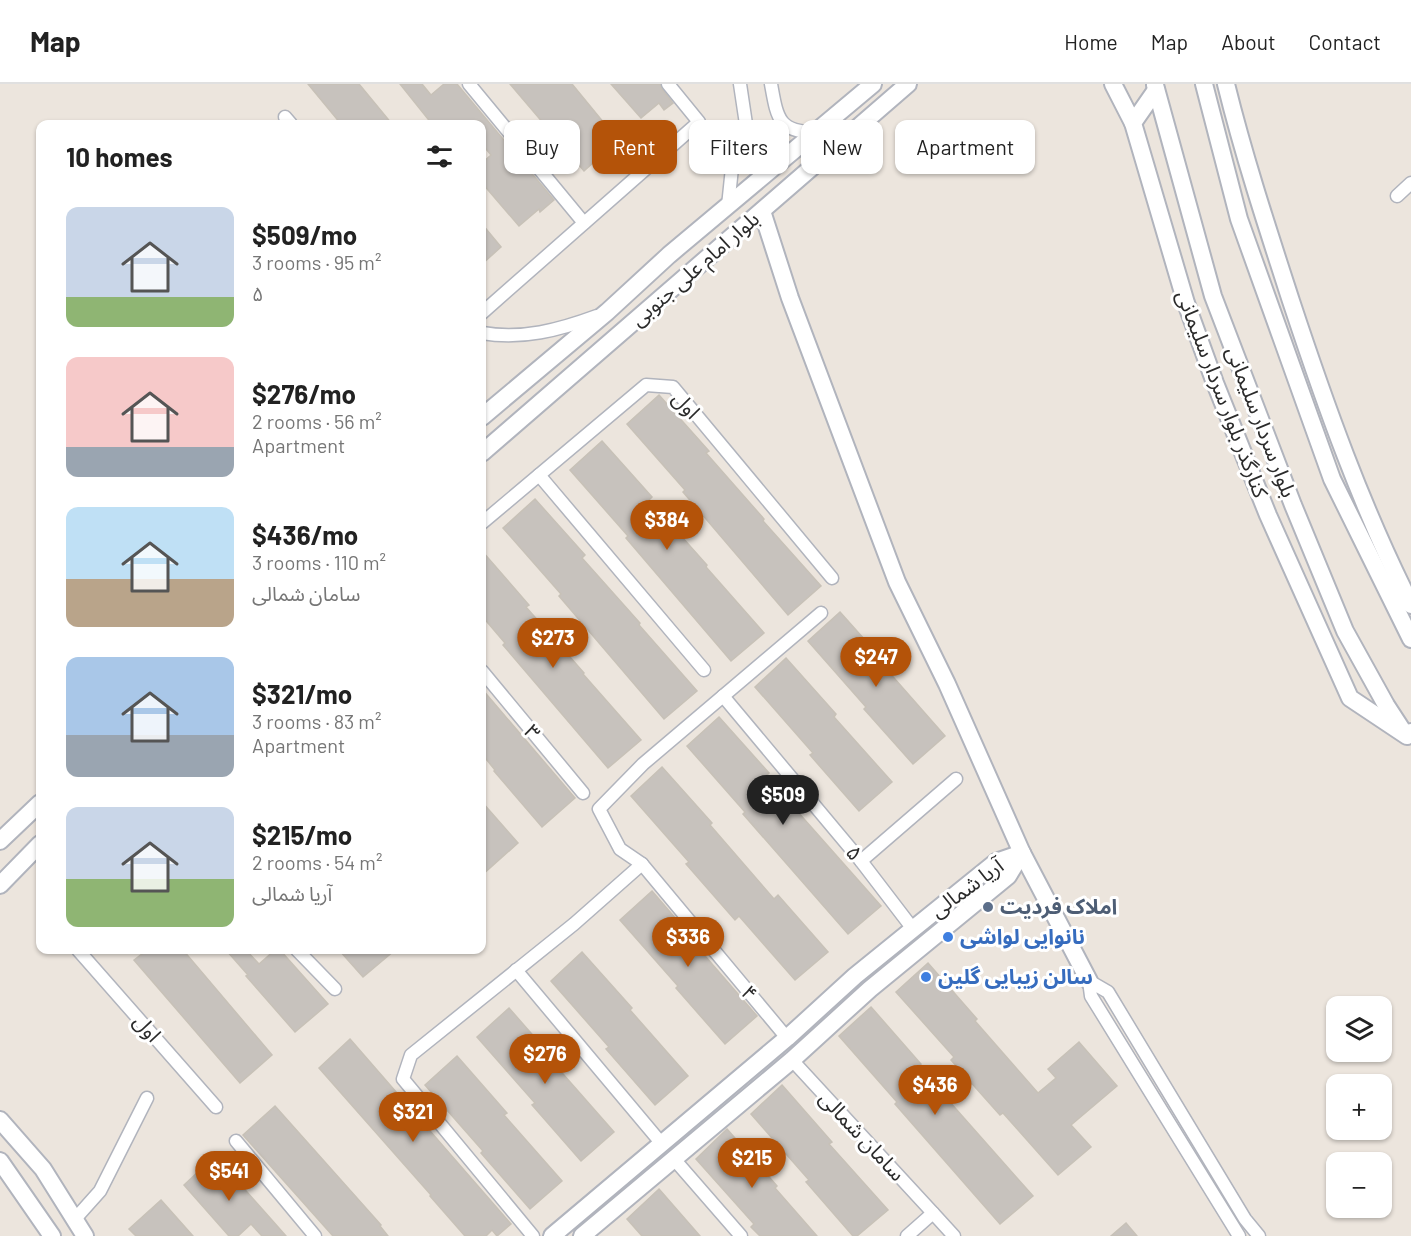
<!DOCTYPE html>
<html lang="en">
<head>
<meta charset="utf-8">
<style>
  body { margin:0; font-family:Barlow,"Noto Sans Arabic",sans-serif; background:#f6f6f6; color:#222; height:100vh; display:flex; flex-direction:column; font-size:22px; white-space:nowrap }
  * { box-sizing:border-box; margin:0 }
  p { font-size:20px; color:#767676 }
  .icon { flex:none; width:33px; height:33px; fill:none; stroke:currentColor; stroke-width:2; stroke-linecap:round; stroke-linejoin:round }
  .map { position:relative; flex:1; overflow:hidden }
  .details { position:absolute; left:36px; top:36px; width:450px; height:834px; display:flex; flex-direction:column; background:#fff; border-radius:12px; box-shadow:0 2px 4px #0004 }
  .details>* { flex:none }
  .banner { position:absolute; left:504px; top:36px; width:570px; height:54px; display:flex; gap:12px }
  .tools { position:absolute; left:1326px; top:912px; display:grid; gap:12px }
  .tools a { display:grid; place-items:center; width:66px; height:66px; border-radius:12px; background:#fff; box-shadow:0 2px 4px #0004; font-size:30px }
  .price { position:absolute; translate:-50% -51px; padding:0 14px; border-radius:21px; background:#b45309; color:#fff; font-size:20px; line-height:39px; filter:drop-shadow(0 2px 3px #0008) }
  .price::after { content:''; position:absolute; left:50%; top:36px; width:18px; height:14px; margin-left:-9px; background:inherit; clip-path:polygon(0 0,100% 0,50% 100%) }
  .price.on { background:#222; color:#fff }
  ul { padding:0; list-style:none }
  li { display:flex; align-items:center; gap:18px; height:150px; padding:0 30px }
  li span { display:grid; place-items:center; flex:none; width:168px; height:120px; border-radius:12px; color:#555 }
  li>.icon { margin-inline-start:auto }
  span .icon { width:72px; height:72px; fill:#fffc; stroke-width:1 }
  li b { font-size:26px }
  h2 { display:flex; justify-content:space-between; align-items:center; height:72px; padding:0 30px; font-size:26px }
  .tag { padding:0 21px; border-radius:12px; background:#fff; box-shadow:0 2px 4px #0004; font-size:21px; line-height:54px }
  .tag.on { background:#b45309; color:#fff }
  header { display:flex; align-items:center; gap:36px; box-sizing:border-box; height:84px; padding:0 30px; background:#fff; border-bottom:2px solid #e0e0e0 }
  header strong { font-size:28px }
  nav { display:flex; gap:33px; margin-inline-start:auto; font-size:21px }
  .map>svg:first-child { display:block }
</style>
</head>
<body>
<header>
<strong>Map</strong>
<nav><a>Home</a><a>Map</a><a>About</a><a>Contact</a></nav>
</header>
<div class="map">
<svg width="1411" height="1152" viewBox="0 0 1411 1152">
  <rect width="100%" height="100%" fill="#ece5dd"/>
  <!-- building -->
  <g fill="#c7c2bd" stroke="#c7c1b7" stroke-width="1.5">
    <path d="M308 0H359L392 40H341Z"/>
    <path d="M400 0H422L431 11 444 0H457L554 116 540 128 539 125 519 142 482 99V79L491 71 482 60V40H432Z"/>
    <path d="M510 0H572L622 61 607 73 604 69 584 87Z"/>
    <path d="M611 0H660L662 5 673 19 664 26 659 19 641 34Z"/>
    <path d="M482 140 501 163 482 180Z"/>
    <path d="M659 311 709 367 706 369 764 435 763 437 821 502 788 531 683 408 685 406 627 340Z"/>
    <path d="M602 357 652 413 649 416 707 481 706 483 764 549 731 577 626 454 628 452 570 386Z"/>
    <path d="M535 415 585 471 582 474 640 539 639 541 697 607 664 635 559 512 561 510 503 444Z"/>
    <path d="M482 467 529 521 526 523 584 589 583 590 641 656 608 684 503 561 505 559 482 532Z"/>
    <path d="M840 528 890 584 887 586 945 652 913 680 864 625 866 623 808 557Z"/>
    <path d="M786 574 836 630 834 633 892 698 859 727 810 671 813 669 755 603Z"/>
    <path d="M482 605 575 714 542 743 494 687 495 686 482 670Z"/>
    <path d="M719 633 769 689 766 692 881 822 848 850 743 730 745 728 687 662Z"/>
    <path d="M662 683 712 739 710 741 774 815 778 811 828 868 795 896 739 832 735 836 686 780 689 778 631 712Z"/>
    <path d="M482 718 518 759 482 791Z"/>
    <path d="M652 807 701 864 699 865 757 932 725 960 676 904 678 902 620 836Z"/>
    <path d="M147 866H183L272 971 240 999 134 876Z"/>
    <path d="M226 866H246L259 880 275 866H280L328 920 295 948 246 892 248 891Z"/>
    <path d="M339 866H395L363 893Z"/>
    <path d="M582 868 632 924 630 926 688 992 655 1021 606 965 609 963 551 897Z"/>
    <path d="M928 879 977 935 975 937 1038 1009 1056 994 1048 985 1079 958 1117 1002 1071 1041 1091 1063 1058 1091 1003 1029 1000 1031 951 976 954 973 896 908Z"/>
    <path d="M871 923 921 980 918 982 1033 1112 1000 1140 895 1020 897 1018 839 952Z"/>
    <path d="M509 924 558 980 556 982 614 1048 581 1077 532 1021 535 1019 477 953Z"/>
    <path d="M350 955 511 1140 497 1152 492 1146 486 1152H465L430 1112 431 1111 319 984Z"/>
    <path d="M457 972 507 1029 504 1031 562 1097 530 1125 481 1069 483 1067 425 1001Z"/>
    <path d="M782 1001 832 1058 829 1060 888 1126 857 1152H853L806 1098 809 1096 751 1030Z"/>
    <path d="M275 1022 381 1141 380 1142 388 1152H333L243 1051Z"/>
    <path d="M727 1045 777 1102 775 1104 817 1152H760L751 1143 754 1140 696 1075Z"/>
    <path d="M215 1072 271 1135 286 1152H262L251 1140 238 1152H229L184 1101Z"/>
    <path d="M659 1105 700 1152H642L627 1135Z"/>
    <path d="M161 1116 193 1152H136L129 1145Z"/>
    <path d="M1126 1139 1137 1152H1111Z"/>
  </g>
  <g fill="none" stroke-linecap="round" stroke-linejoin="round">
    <defs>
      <g id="street">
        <path d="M469 0 584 139"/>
        <path d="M771 0C777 33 778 49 816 48"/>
        <path d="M285 33 291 40"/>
        <path d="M1397 112 1411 99"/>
        <path d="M728 122 732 84 749 60 740 0"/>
        <path d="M482 229 699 38 668 0"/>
        <path d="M482 249C522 256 559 246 597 232"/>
        <path d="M539 391 704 586"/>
        <path d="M482 439 646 301 673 303 832 494"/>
        <path d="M482 587 583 709"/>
        <path d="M723 612 861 777 913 845"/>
        <path d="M861 777 956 695"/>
        <path d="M642 780 787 954"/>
        <path d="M78 866 216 1023"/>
        <path d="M297 866 335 905"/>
        <path d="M516 886 662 1060"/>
        <path d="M1089 897 1108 908 1245 1135 1259 1152"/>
        <path d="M1089 897 1091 912 1239 1152"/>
        <path d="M792 976 933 1129"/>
        <path d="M236 1057 315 1152"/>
        <path d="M674 1075 741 1152"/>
        <path d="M75 1135 100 1107 147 1014"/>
        <path d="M533 1152 403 995 411 971 574 840 642 780 620 765 599 725 643 680 821 529"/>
        <path d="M907 1152 933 1129 954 1152"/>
      </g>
      <g id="secondary">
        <path d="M1113 0 1133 39"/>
        <path d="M1204 0 1239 135 1332 395 1411 555"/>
        <path d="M1226 0C1244 73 1268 146 1291 217 1325 320 1362 424 1411 521"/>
        <path d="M1155 1 1213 212 1293 421 1345 547 1386 621 1401 644"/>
        <path d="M1156 6 1133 39 1186 219 1215 299 1268 431 1350 614 1407 652 1411 648"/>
        <path d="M762 127 790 214 897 498 947 600 1022 769 1089 897"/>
        <path d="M482 333 607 228 669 171 873 0"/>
        <path d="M482 369 908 0"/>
        <path d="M0 757 40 719"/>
        <path d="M0 801 40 760"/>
        <path d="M0 1036 43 1085 85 1152"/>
        <path d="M0 1077 52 1152"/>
        <path d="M552 1152 787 954 855 892 913 845 996 778 1022 769"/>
        <path d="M582 1152 792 976 870 905 1008 792 1022 769"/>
      </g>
    </defs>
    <!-- street casing -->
    <use href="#street" stroke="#b1b4bd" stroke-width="15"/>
    <!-- secondary casing -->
    <use href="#secondary" stroke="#b1b4bd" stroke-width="20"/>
    <!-- street -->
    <use href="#street" stroke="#fff" stroke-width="12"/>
    <!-- secondary -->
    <use href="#secondary" stroke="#fff" stroke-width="16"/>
  </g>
  <!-- markers -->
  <circle fill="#5c6f8a" stroke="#fff" stroke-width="2" cx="988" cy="823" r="6"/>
  <g fill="#3f7fe0" stroke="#fff" stroke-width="2">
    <circle cx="948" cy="853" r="6"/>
    <circle cx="926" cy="893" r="6"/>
  </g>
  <g text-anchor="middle" stroke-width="6" stroke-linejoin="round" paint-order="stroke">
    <!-- street labels -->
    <g font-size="21" fill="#2b2b2b" stroke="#fff">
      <text transform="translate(695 185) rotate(-41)" y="7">بلوار امام علی جنوبی</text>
      <text transform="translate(1222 310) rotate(69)" y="7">کنارگذر بلوار سردار سلیمانی</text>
      <text transform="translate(686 321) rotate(47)" y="7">اول</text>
      <text transform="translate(1261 338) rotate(69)" y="7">بلوار سردار سلیمانی</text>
      <text transform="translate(532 648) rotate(50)" y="7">۳</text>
      <text transform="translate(854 769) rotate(51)" y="7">۵</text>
      <text transform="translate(967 804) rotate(-36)" y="7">آریا شمالی</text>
      <text transform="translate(749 909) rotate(50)" y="7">۴</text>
      <text transform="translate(147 944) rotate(49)" y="7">اول</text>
      <text transform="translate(862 1052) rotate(47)" y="7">سامان شمالی</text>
    </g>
    <!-- service labels -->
    <g font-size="21" font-weight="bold" fill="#4e5e75" stroke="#fff" text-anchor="start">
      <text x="1000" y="830">املاک فردیت</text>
    </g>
    <!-- shop labels -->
    <g font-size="21" font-weight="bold" fill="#366cbe" stroke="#fff" text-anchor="start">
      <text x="960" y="860">نانوایی لواشی</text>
      <text x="938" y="900">سالن زیبایی گلین</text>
    </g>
  </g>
</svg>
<div class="tools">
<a><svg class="icon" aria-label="layers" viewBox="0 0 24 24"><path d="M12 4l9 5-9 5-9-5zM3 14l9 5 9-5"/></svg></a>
<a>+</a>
<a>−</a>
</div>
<b class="price" style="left:667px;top:467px">$384</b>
<b class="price" style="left:553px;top:585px">$273</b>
<b class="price" style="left:876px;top:604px">$247</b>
<b class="price on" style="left:783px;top:742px">$509</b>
<b class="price" style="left:688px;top:884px">$336</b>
<b class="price" style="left:545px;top:1001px">$276</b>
<b class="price" style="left:935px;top:1032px">$436</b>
<b class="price" style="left:413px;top:1059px">$321</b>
<b class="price" style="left:752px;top:1105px">$215</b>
<b class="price" style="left:229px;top:1118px">$541</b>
<div class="banner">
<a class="tag">Buy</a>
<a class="tag on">Rent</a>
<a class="tag">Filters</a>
<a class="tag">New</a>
<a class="tag">Apartment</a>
</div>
<section class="details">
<h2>10 homes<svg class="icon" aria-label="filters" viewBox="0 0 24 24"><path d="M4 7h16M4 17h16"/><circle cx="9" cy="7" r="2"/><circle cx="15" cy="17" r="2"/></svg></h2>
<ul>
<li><span style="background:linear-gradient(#c9d6e8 75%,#8fb573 0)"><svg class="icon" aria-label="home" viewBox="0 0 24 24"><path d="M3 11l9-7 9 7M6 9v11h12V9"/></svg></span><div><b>$509/mo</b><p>3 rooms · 95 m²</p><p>۵</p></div></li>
<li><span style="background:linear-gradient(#f6c9c9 75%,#9aa5b1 0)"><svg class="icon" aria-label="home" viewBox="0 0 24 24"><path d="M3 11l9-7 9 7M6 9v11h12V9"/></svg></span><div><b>$276/mo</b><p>2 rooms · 56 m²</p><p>Apartment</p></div></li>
<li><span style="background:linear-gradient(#bfe0f5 60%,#b9a48a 0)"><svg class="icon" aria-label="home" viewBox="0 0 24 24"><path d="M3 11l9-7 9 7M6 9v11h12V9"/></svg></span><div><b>$436/mo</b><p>3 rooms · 110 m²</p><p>سامان شمالی</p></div></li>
<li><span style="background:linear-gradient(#a9c7e8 65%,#9aa5b1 0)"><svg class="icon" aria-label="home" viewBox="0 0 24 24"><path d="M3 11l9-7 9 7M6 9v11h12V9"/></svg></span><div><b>$321/mo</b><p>3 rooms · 83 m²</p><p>Apartment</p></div></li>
<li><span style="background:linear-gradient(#c9d6e8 60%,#8fb573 0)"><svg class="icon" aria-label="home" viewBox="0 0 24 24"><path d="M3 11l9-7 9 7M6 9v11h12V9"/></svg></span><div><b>$215/mo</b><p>2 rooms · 54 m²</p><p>آریا شمالی</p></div></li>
</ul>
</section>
</div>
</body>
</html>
